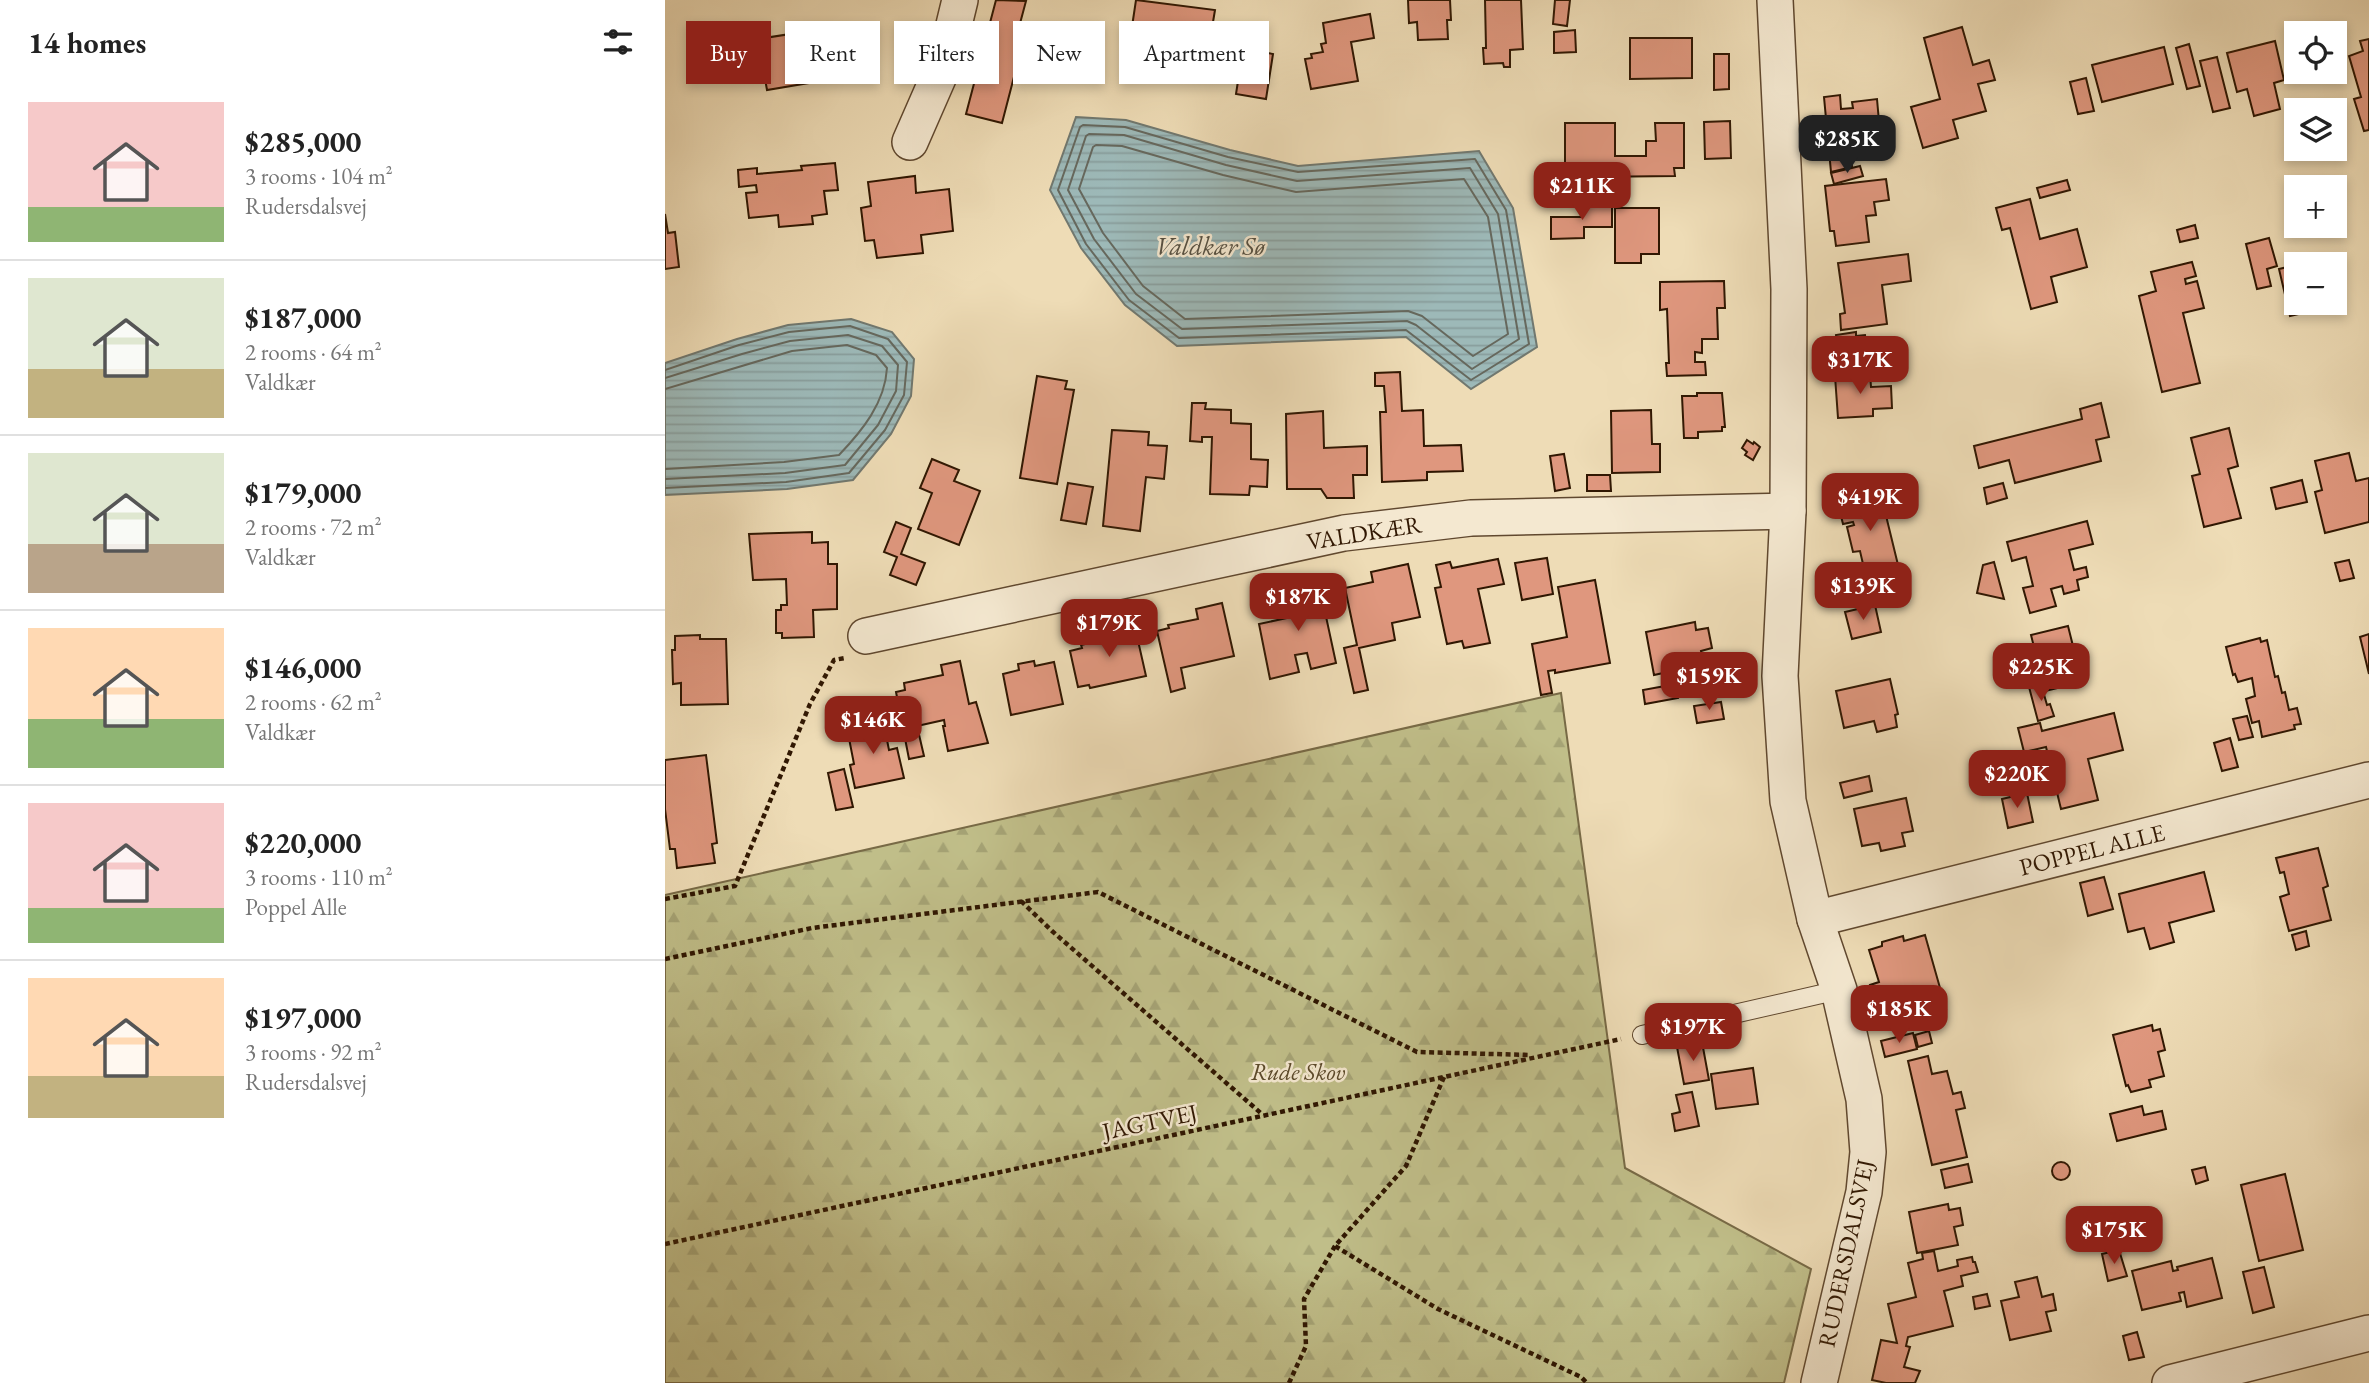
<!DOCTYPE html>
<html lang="en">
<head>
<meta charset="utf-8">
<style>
  body { margin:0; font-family:"EB Garamond",serif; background:#f2f2f2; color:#222; height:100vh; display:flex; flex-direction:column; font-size:26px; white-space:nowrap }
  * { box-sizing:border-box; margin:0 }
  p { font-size:23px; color:#767676 }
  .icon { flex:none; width:38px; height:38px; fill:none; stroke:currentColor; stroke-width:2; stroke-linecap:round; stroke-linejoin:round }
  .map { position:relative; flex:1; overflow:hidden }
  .panel { display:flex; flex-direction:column; background:#fff; width:665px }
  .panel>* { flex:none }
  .top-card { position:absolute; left:21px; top:21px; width:665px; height:63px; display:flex; gap:14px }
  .buttons { position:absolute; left:1619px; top:21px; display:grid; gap:14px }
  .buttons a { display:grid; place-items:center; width:63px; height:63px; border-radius:0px; background:#fff; box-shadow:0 4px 10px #0003; font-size:35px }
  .price { position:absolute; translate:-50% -60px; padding:0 16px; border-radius:14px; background:#8f2418; color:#fff; font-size:23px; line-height:46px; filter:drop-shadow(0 2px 4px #0008) }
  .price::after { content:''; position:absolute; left:50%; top:42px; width:21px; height:16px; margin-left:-10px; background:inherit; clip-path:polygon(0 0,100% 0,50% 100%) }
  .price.current { background:#222; color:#fff }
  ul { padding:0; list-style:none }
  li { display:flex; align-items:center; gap:21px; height:175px; padding:0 28px }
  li+li { border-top:2px solid #e0e0e0 }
  li span { display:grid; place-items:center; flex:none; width:196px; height:140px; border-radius:0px; color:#555 }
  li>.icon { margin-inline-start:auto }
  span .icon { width:84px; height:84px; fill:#fffc; stroke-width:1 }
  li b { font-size:30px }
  h2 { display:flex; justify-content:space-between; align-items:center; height:84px; padding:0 28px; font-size:30px }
  .pill { padding:0 24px; border-radius:0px; background:#fff; box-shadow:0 4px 10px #0003; font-size:24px; line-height:63px }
  .pill.current { background:#8f2418; color:#fff }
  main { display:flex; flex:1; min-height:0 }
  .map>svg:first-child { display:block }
</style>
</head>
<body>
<main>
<section class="panel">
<h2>14 homes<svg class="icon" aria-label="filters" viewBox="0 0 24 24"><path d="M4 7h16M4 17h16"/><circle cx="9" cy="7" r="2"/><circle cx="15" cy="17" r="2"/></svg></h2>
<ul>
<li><span style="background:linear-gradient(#f6c9c9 75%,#8fb573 0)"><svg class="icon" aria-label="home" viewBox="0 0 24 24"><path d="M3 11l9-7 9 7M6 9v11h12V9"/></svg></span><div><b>$285,000</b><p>3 rooms · 104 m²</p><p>Rudersdalsvej</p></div></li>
<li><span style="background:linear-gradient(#dfe7d0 65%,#c2b280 0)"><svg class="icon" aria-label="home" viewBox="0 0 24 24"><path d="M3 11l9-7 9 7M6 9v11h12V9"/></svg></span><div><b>$187,000</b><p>2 rooms · 64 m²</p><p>Valdkær</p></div></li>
<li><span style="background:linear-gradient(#dfe7d0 65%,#b9a48a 0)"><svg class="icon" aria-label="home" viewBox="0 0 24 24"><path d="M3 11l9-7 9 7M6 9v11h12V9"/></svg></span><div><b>$179,000</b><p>2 rooms · 72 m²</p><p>Valdkær</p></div></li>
<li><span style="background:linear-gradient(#ffd9b3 65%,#8fb573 0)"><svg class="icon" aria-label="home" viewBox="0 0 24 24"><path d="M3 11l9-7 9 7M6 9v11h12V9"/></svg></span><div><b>$146,000</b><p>2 rooms · 62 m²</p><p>Valdkær</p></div></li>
<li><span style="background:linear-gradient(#f6c9c9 75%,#8fb573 0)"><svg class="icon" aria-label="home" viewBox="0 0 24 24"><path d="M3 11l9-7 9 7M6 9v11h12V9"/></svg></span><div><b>$220,000</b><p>3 rooms · 110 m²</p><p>Poppel Alle</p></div></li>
<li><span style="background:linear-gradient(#ffd9b3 70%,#c2b280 0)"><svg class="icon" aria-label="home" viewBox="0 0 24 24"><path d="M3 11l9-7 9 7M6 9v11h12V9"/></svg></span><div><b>$197,000</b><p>3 rooms · 92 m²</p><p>Rudersdalsvej</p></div></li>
</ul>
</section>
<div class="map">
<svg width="1704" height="1383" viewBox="0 0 1704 1383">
  <defs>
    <pattern id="forest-firs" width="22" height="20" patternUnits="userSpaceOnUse" patternTransform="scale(1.75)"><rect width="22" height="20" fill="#c0be89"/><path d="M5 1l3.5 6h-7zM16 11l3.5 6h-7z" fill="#a5a375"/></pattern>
    <pattern id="water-rules" width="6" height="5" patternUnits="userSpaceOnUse" patternTransform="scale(1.75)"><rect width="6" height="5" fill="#9db9b8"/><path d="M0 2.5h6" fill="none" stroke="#889e9d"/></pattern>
  </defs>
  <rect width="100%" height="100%" fill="#eedcb6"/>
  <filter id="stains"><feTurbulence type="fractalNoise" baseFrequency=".00286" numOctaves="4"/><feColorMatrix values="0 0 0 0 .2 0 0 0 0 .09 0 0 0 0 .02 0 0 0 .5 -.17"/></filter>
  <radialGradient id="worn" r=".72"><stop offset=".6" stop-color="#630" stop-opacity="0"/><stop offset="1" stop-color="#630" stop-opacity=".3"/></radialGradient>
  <!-- forest -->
  <path fill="url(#forest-firs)" stroke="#786a46" stroke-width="2" d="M896 693 960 1168 1146 1269 1119 1383H0V895Z"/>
  <!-- water -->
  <g fill="url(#water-rules)" stroke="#71786f" stroke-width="2">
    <path d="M411 117 461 120 565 150 633 166 814 151 848 208 872 347 806 389 741 337 512 346 460 305 416 248 385 190Z"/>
    <path d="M186 319 227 332 249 359 246 396 226 434 188 480 122 489 0 495V363L72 339 123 325Z"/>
  </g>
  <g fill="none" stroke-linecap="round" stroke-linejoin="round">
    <!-- shore -->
    <g stroke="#66685d" stroke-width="2">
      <path d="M418 125 460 127 563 157 633 172 810 159 841 210 864 344 806 380 741 330 514 338 464 300 421 244 393 190 415 127Z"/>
      <path d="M424 134 459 135 561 165 632 181 805 168 833 214 854 339 807 369 751 325 742 321 517 329 471 294 429 239 403 190 421 136Z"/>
      <path d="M431 145 457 146 558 175 631 192 799 179 823 217 843 334 808 356 757 316 743 311 520 319 478 286 438 233 414 189 428 147Z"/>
      <path d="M0 370 74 345 124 332 185 326 223 339 242 362 239 395 220 430 184 473 121 482 0 488"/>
      <path d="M0 378 77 354 125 341 183 335 217 346 233 365 231 391 213 425 180 465 120 473 0 479"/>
      <path d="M0 389 127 351 182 345 211 355 222 368C220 403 197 431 174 455L119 462 0 469"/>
    </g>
  </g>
  <!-- building -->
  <g fill="#df977e" stroke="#301702" stroke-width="2">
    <path d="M331 0 361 1 353 31 391 41 381 81 350 73 337 123 301 114Z"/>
    <path d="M471 0 550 10 543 52 536 51 535 59 518 56 519 48 465 40Z"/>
    <path d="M743 0H785L786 20H782L783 39 753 40 752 22 744 23Z"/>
    <path d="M820 0H856L858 49 845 50V67H839L838 63 819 64 818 48H821Z"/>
    <path d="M890 0H905L902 26 888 24Z"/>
    <path d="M705 14 709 38 686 42 693 81 646 89 640 59 647 58 646 54 658 52 656 44 661 43 658 23Z"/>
    <path d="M190 24 198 74 102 90 93 39Z"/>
    <path d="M1297 27 1308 65 1324 60 1330 80 1313 84 1321 111 1288 120 1293 138 1258 148 1246 107 1275 99 1259 38Z"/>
    <path d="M910 30 911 52 889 53V32Z"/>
    <path d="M559 32 575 35 569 65 553 62Z"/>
    <path d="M965 38H1027V78L965 79Z"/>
    <path d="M1704 39V130L1699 131 1689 99 1696 97 1684 56 1698 51 1695 41Z"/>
    <path d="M1610 41 1619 80 1609 83 1615 109 1589 116 1582 89 1572 92 1562 53Z"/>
    <path d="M1524 44 1535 86 1522 89 1511 48Z"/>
    <path d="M1499 47 1508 84 1437 102 1427 65Z"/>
    <path d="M578 49 608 54 601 99 571 94Z"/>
    <path d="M1049 54H1064V89L1049 90Z"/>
    <path d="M1552 57 1565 108 1548 112 1535 61Z"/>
    <path d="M1421 78 1429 111 1413 114 1405 82Z"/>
    <path d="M1175 95 1176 109 1188 108 1187 102 1212 99 1215 133 1197 134 1198 149 1186 151 1187 167 1166 172 1159 97Z"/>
    <path d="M1065 121 1066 158 1040 159 1039 122Z"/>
    <path d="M900 123H950V156H981V141H991L990 123H1019V168H1009L1010 176 920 177 919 190 902 191V177H900Z"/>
    <path d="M170 163 173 190 159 191 162 214 147 216 148 224 114 227 113 215 84 218 81 193 92 192 91 185 74 187 73 170 92 168V174L137 170 136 166Z"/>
    <path d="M1195 166 1198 176 1169 184 1166 173Z"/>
    <path d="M250 176 251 193 284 189 288 231 256 235 258 253 212 258 209 240 200 241 196 208 206 206 203 182Z"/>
    <path d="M1221 179 1224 200 1209 202 1211 215 1201 216 1204 242 1171 246 1169 231H1165L1160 186Z"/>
    <path d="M1402 180 1405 190 1375 198 1372 188Z"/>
    <path d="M1365 199 1375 239 1412 229 1422 267 1386 277 1392 302 1366 309 1345 228 1337 230 1331 208Z"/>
    <path d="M915 204H947V227H919V238L886 239V217H916Z"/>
    <path d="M950 208H994V254H976V263H950Z"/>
    <path d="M0 214 3 233 10 232 14 267 0 269Z"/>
    <path d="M1530 225 1533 238 1515 242 1512 230Z"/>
    <path d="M1604 238 1612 266 1602 269 1606 286 1592 289 1581 244Z"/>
    <path d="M1243 254 1246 281 1217 285 1222 324 1176 330 1175 314 1180 313 1173 263Z"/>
    <path d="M1661 259 1662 263 1666 262V264H1636Z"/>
    <path d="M1527 262 1531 276 1520 279 1521 284 1532 281 1539 308 1518 313 1535 383 1497 392 1474 296 1491 291 1486 272Z"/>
    <path d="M1631 265V303H1670V296L1672 305 1625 316 1614 269Z"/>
    <path d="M1059 281 1060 308H1052L1053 339H1037V353L1030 352V362H1040L1041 375 1002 376 1001 363H1004L1002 309 995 310V282Z"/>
    <path d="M1191 332V336L1200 335 1201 345 1222 343 1223 358 1175 365 1171 335Z"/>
    <path d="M735 372 737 411 758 410 759 446 796 445 798 471 762 472V480L717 482 715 412H721L719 386H710V373Z"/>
    <path d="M1205 373 1206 387 1226 386 1227 408 1208 409V416L1173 418 1170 376Z"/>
    <path d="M372 376 402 381 400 389 409 390 392 484 355 478Z"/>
    <path d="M1032 393H1057L1060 427H1057V431L1033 432V438H1019L1017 396H1032Z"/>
    <path d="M527 403H541L540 409 566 410V423L586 424V459L603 460 602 487 585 486 584 495 545 494 547 437H537V442L525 441Z"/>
    <path d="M1436 403 1444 437 1431 440 1436 461 1350 483 1344 460 1314 468 1309 446 1417 419 1415 409Z"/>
    <path d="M986 410 987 444H995V472L947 473 946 411Z"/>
    <path d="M658 411 659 448 702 446V475H688L689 498H662L656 489H622L621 414Z"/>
    <path d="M1564 428 1573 466 1563 469 1576 518 1539 527 1527 476 1535 474 1526 438Z"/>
    <path d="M447 430 484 432 483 445 502 446 499 479 481 477 475 531 438 526Z"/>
    <path d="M1082 440 1088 444 1089 442 1095 447 1088 460 1080 455 1082 452 1077 448Z"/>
    <path d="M1684 453 1691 481 1704 478V522L1660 533 1650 492 1657 490 1650 461Z"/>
    <path d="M899 454 905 488 890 491 885 456Z"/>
    <path d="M267 459 294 470 289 481 315 491 294 545 253 529 267 493 255 488Z"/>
    <path d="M922 475H945L946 491H922Z"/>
    <path d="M1637 480 1642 502 1611 509 1606 488Z"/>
    <path d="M403 483 428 487 421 524 396 520Z"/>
    <path d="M1338 483 1342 498 1322 504 1319 488Z"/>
    <path d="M1215 491 1234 569 1201 577 1195 551 1188 552 1182 527 1189 525 1188 522 1178 524 1173 504 1183 502 1182 499Z"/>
    <path d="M1422 521 1428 544 1404 550 1409 570 1421 567 1423 577 1412 580 1414 590 1399 594 1397 586 1386 589 1391 606 1365 613 1358 588 1368 586 1361 557 1347 561 1342 542Z"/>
    <path d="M231 522 246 528 236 554 260 563 251 585 225 575 232 557 219 552Z"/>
    <path d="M147 532V543L163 542V564H172V609L148 610 149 637 117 638V633H111V610H116V605H122L121 579 88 580 84 534Z"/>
    <path d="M882 558 888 594 857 600 850 563Z"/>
    <path d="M833 559 839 584 813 589 825 643 799 648 797 641 782 644 770 588 776 587 771 565 785 562 787 568Z"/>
    <path d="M1684 560 1689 578 1675 581 1670 563Z"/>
    <path d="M1329 562 1339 599 1312 593 1318 565Z"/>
    <path d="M743 564 755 617 727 623 730 640 694 648 703 690 689 693 679 648 692 645 680 588 708 582 706 572Z"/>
    <path d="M930 580 945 663 890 673V670L883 671 887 693 876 695 867 644 902 637 893 587Z"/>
    <path d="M654 584 671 663 646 669 642 653 630 655 634 672 605 679 594 624 622 618 616 592Z"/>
    <path d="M1220 587 1223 601 1207 605 1204 591Z"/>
    <path d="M557 603 569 656 516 668 520 688 506 692 492 631 504 628 503 625 533 619 531 609Z"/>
    <path d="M1210 605 1216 632 1187 639 1180 612Z"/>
    <path d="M1030 622 1031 630 1043 628 1047 648 1036 651 1039 666 1026 668 1028 677 1005 681 1003 672 989 675 981 632Z"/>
    <path d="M469 623 481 676 425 688 424 685 413 687 405 651 417 648 416 645 445 638 443 629Z"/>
    <path d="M1403 626 1408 646 1404 647 1413 683 1380 691 1366 635Z"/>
    <path d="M1704 634V674L1695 637Z"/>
    <path d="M35 635V639H61L63 704 16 705V683L8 684 7 650H10V636Z"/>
    <path d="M1595 638 1596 642 1602 640 1610 677 1613 676 1617 693 1620 692 1624 710 1632 708 1636 724 1629 725 1630 729 1597 737 1594 721 1587 723 1581 699 1590 696 1587 678 1573 682 1570 674 1568 675 1561 647Z"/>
    <path d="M295 661 304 704 311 702 323 743 283 751 278 726H280L279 720 252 726 259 756 244 759 231 692 240 690 239 683 278 675 276 665Z"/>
    <path d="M369 661 370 666 389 662 398 704 346 715 338 674 354 670 353 664Z"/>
    <path d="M1225 679 1233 714 1230 715 1232 727 1212 732 1209 721 1179 728 1171 691Z"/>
    <path d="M1011 684 1013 698 980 704 978 690Z"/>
    <path d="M1376 684 1382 705 1385 704 1389 716 1373 721 1364 687Z"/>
    <path d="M1056 702 1059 719 1032 723 1029 706Z"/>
    <path d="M1449 713 1458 750 1423 759 1433 800 1396 809 1381 747 1359 752 1353 728 1375 723 1377 731Z"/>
    <path d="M1582 716 1588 737 1574 740 1568 719Z"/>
    <path d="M218 720 224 750 232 748 239 778 190 788 185 765 189 764 182 728Z"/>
    <path d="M1565 738 1573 767 1557 771 1549 743Z"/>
    <path d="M41 755 52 843 47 844 50 863 12 868 10 849H5L0 809V760Z"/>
    <path d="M179 769 188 807 171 810 163 773Z"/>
    <path d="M1204 776 1207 791 1179 798 1175 783Z"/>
    <path d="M1362 793 1368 822 1343 828 1337 799Z"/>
    <path d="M1241 798 1248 831 1237 833 1240 846 1216 851 1214 843 1197 846 1189 809Z"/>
    <path d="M1653 848 1663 886 1658 888 1666 920 1624 931 1615 897 1624 894 1619 872 1615 873 1611 858Z"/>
    <path d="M1539 872 1549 911 1504 923 1509 942 1485 949 1479 928 1463 932 1454 894Z"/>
    <path d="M1439 877 1448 909 1423 916 1415 883Z"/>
    <path d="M1641 931 1644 946 1631 950 1627 935Z"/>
    <path d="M1260 935 1281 1009 1225 1028 1217 999 1209 1001 1205 985 1214 982 1204 950 1217 946V942L1238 936 1239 941Z"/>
    <path d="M1487 1025 1488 1031 1495 1029 1500 1050 1493 1052 1499 1076 1484 1080 1486 1087 1466 1092 1463 1085 1461 1086 1448 1035Z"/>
    <path d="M1264 1031 1267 1043 1253 1047 1250 1035Z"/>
    <path d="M1248 1033 1252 1049 1220 1057 1216 1041Z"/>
    <path d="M1037 1042 1044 1080 1019 1084 1012 1047Z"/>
    <path d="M1263 1056 1267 1074 1282 1071 1288 1094 1296 1092 1300 1108 1291 1110 1302 1157 1267 1165 1243 1061Z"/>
    <path d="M1088 1068 1093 1104 1051 1109 1046 1074Z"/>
    <path d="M1027 1092 1034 1126 1010 1131 1007 1114 1015 1112 1011 1095Z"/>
    <path d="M1477 1106 1479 1115 1497 1111 1501 1129 1452 1141 1445 1114Z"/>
    <circle cx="1396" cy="1171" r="9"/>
    <path d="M1303 1164 1307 1182 1280 1188 1276 1170Z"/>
    <path d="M1540 1167 1543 1180 1531 1184 1527 1170Z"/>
    <path d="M1620 1174 1638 1250 1594 1261 1576 1185Z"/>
    <path d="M1283 1204 1284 1210 1295 1208 1298 1225 1289 1227 1293 1245 1252 1253 1244 1212Z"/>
    <path d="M1454 1250 1462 1276 1443 1281 1437 1254Z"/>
    <path d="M1269 1251 1273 1271 1293 1266 1292 1260 1307 1257 1308 1262H1310L1313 1272 1296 1276 1298 1286 1279 1291 1288 1326 1243 1337 1241 1346 1245 1347 1239 1367 1255 1371 1250 1383H1221L1207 1380 1216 1340 1232 1343 1223 1304 1251 1297 1243 1263 1258 1259 1257 1253Z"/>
    <path d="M1547 1258 1557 1298 1522 1307 1519 1292 1514 1293 1516 1301 1477 1310 1467 1271 1506 1261 1508 1271 1513 1270 1512 1267Z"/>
    <path d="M1599 1267 1609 1307 1588 1313 1578 1272Z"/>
    <path d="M1372 1277 1377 1297 1388 1294 1391 1310 1381 1312 1386 1331 1345 1340 1336 1301 1354 1297 1350 1282Z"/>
    <path d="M1322 1294 1325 1306 1310 1309 1308 1297Z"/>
    <path d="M1472 1332 1479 1357 1464 1360 1458 1336Z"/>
  </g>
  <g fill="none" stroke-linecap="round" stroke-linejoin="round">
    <defs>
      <path id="service" d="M977 1035 1174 990"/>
      <g id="minor">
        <path d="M1110 0 1124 289 1123 511 1115 676 1123 801 1150 919 1174 990 1199 1099 1203 1152 1199 1192 1154 1383"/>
        <path d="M245 142 280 62 295 0"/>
        <path d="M201 636 679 533 806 518 1123 511"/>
        <path d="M1150 919 1704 780"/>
        <path d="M1505 1383 1704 1333"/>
      </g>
    </defs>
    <!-- service casing -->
    <use href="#service" stroke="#60482f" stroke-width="20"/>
    <!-- minor casing -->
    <use href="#minor" stroke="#60482f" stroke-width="38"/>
    <!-- path -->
    <g stroke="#301702" stroke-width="4.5" stroke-dasharray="5 3.5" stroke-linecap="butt">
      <path d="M0 899 70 886 145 704 169 660 180 658"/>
      <path d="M356 901 387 931 598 1115"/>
      <path d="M0 959 147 928 433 892 752 1052 866 1055"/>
      <path d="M779 1077 741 1166 670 1246 773 1309 916 1377 922 1383"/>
      <path d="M0 1244 956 1039"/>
      <path d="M624 1383 641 1346 639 1299 670 1246"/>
    </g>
    <!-- service -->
    <use href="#service" stroke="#f4e8d0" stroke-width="18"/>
    <!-- minor -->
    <use href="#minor" stroke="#f4e8d0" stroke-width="35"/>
  </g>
  <g text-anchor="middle" stroke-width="5" stroke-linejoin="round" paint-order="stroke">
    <!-- street labels -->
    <g font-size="24" fill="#301702" stroke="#f4e8d0">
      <text transform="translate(699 533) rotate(-9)" y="8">VALDKÆR</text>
      <text transform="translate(1427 850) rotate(-14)" y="8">POPPEL ALLE</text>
      <text transform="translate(485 1122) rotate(-12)" y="8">JAGTVEJ</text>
      <text transform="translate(1181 1253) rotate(-78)" y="8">RUDERSDALSVEJ</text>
    </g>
    <!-- park labels -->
    <g font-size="24" font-style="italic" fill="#5b492a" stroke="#f4e8d0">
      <text x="633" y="1080">Rude Skov</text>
    </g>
    <!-- water labels -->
    <g font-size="26" font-style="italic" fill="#565042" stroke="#f4e8d0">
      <text x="545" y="255">Valdkær Sø</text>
    </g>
  </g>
  <rect width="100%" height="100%" filter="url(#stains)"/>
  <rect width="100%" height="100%" fill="url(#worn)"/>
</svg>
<div class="buttons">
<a><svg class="icon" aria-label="locate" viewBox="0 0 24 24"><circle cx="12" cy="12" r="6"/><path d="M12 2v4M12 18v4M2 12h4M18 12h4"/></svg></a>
<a><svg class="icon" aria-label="layers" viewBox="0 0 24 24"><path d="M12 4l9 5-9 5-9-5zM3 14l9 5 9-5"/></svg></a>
<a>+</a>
<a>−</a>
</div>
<b class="price current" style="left:1182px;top:175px">$285K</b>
<b class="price" style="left:917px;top:222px">$211K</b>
<b class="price" style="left:1195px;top:396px">$317K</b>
<b class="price" style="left:1205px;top:533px">$419K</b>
<b class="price" style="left:1198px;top:622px">$139K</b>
<b class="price" style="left:633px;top:633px">$187K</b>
<b class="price" style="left:444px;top:659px">$179K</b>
<b class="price" style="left:1376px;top:703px">$225K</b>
<b class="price" style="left:1044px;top:712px">$159K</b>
<b class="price" style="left:208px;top:756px">$146K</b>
<b class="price" style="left:1352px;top:810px">$220K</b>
<b class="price" style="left:1234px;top:1045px">$185K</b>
<b class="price" style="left:1028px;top:1063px">$197K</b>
<b class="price" style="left:1449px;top:1266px">$175K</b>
<div class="top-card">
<a class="pill current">Buy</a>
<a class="pill">Rent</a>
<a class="pill">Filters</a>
<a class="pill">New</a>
<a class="pill">Apartment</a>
</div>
</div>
</main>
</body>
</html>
